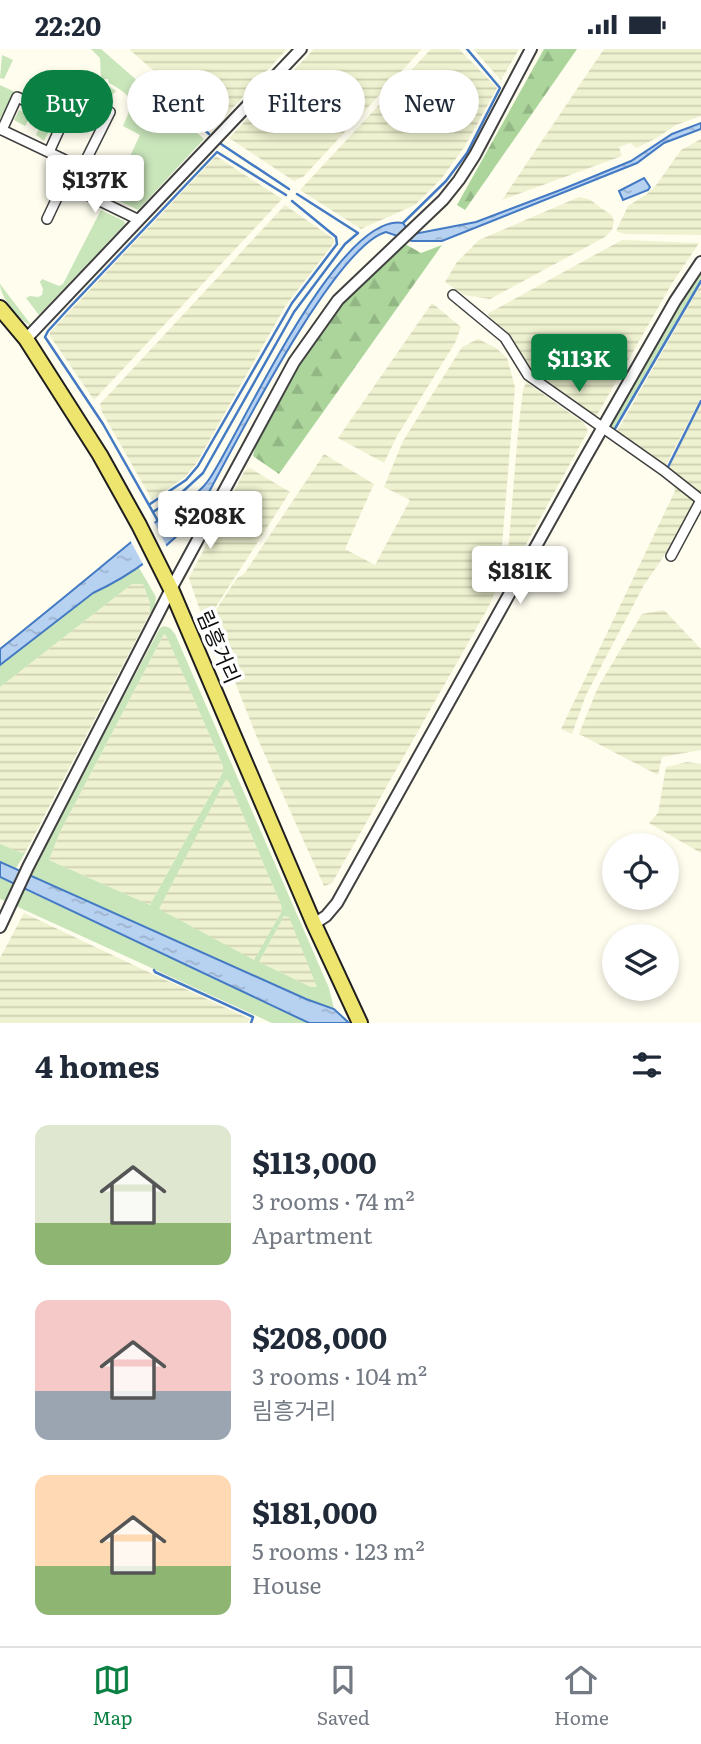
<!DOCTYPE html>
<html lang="en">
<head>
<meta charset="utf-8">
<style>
  body { margin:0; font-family:Literata,"Noto Sans KR",serif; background:#f2f2f3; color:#1f2937; height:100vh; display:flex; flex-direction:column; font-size:26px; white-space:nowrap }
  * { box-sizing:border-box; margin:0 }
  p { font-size:23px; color:#747a83 }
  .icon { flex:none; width:38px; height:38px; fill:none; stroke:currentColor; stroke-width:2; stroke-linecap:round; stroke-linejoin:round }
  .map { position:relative; height:974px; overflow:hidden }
  .panel { display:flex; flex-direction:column; background:#fff; flex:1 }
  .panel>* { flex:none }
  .guide { position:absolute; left:21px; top:21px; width:660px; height:63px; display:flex; gap:14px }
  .fabs { position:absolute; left:602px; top:784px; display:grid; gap:14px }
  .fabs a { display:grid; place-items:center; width:77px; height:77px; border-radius:50%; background:#fff; box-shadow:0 4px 10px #0003; font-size:35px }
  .price { position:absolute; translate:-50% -60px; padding:0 16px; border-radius:7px; background:#fff; color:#222; font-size:23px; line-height:46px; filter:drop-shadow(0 2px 4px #0008) }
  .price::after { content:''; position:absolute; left:50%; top:42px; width:21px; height:16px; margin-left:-10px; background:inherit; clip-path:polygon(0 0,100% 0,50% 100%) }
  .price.active { background:#0b8043; color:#fff }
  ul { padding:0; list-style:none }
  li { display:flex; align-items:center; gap:21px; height:175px; padding:0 35px }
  li span { display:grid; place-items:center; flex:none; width:196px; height:140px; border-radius:14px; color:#555 }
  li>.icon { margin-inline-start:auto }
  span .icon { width:84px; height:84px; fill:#fffc; stroke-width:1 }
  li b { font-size:30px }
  h2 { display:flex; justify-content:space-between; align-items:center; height:84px; padding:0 35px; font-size:30px }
  .tag { padding:0 24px; border-radius:32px; background:#fff; box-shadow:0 4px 10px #0003; font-size:24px; line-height:63px }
  .tag.active { background:#0b8043; color:#fff }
  .status { display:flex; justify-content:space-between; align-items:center; height:49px; padding:0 35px; background:#fff; direction:ltr }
  .status svg { height:19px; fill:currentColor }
  .dock { display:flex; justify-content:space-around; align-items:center; height:98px; border-top:2px solid #e0e1e3; background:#fff; font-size:19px; color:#747a83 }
  .dock a { display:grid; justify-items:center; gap:4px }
  .dock .active { color:#0b8043 }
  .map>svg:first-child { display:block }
</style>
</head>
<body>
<div class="status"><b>22:20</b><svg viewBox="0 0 49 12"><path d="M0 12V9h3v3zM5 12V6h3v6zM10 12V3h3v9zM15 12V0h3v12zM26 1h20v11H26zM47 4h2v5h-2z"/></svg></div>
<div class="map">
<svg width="701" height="974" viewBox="0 0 701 974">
  <defs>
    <pattern id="farmland-rules" width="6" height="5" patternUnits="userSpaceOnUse" patternTransform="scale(1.75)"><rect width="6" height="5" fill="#eff2d0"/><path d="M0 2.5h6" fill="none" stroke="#ccceb1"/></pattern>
    <pattern id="forest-firs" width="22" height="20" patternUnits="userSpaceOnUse" patternTransform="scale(1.75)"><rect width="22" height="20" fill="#abd59b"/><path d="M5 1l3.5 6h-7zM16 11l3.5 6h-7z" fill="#92b684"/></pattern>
    <pattern id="water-ripples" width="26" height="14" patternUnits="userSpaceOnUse" patternTransform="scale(1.75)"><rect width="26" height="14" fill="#b7d1f1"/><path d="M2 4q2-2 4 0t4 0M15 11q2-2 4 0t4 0" fill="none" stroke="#9cb2cd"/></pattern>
  </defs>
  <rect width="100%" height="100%" fill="#fefdee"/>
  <!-- farmland -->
  <g fill="url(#farmland-rules)">
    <path d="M129 0H287L216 77Z"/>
    <path d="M314 0H422L303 128 294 132 229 89Z"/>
    <path d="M431 0H459L497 39 465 97 442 129 415 156 361 180 300 141Z"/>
    <path d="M473 0H519L501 31Z"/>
    <path d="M604 0H701V67L676 76 655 90 636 99 631 94 619 98 622 107 502 151Z"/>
    <path d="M701 90V186L625 185 616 182 628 157 647 145 657 135 681 101Z"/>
    <path d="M216 107 282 150 94 351 50 287V283Z"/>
    <path d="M579 148 589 150 611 166 614 172 612 181 605 188 490 250 464 246 445 233 457 213 479 191Z"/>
    <path d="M285 156 334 190V194L286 256 196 415 185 428 152 451 102 363 100 355Z"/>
    <path d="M622 191 699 194 671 236 596 368 592 369 530 322 508 287 487 265Z"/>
    <path d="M701 235V349L665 418 616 384Z"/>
    <path d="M432 254 461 278 455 294 397 387 384 414 338 389Z"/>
    <path d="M478 290 496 299 507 309 515 338 499 533 489 557 332 834 324 837 256 686 228 615 204 573 210 570 237 529 244 525 324 405 374 435 345 500 375 516 410 451 384 438 403 392 462 298Z"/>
    <path d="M526 333 584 374 588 382 507 530 506 527 518 383 523 341Z"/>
    <path d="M701 355V446L668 420Z"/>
    <path d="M250 419 290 443 217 556 209 568 203 571 189 529 245 421Z"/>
    <path d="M673 434 694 451 691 460 662 510 644 536 586 646 572 685 561 680 675 442Z"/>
    <path d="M132 535H143L150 554V564L26 802 22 804 6 798 0 795V638Z"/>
    <path d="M664 561 701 600V701L662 708 658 726 579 685 598 638 642 565Z"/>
    <path d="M164 585 167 587 223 717V723L150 856 49 811 60 783Z"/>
    <path d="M687 713 701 715V804L649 774 658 764 666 718Z"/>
    <path d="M226 730 229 733 281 856 282 862 254 912 158 860Z"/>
    <path d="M24 864 127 913 250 970 248 974H0V909Z"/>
    <path d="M284 867H289L318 938H311L259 913Z"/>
  </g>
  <!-- green -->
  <g fill="#c9e5ba" fill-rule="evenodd">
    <path d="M91 0H101L204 90 138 161 111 148 140 86 123 77C135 52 133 47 109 34L108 30H101L100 9Z"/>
    <path d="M2 6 13 11 4 30 0 29Z"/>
    <path d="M0 36 15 43 0 70Z"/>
    <path d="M86 36 96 38V43L109 42V37L116 42 106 52 83 41Z"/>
    <path d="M19 61 39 70 37 74 29 70 25 77 14 71Z"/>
    <path d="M42 72 51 78 44 92 36 86Z"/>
    <path d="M101 161 124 172 125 175 39 266 26 249 30 247 38 248 42 246 43 240 40 233 42 230 59 237 63 235Z"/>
    <path d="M701 219V230L612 382 607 379 679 252Z"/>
    <path d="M0 235 32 277C20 273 0 248 0 235Z"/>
    <path d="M138 517 156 548 154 562 150 564V554L143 535H132L0 638V616L93 544 110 536Z"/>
    <path d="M164 577 170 579 175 585 329 939 334 960 306 950 29 826 160 579ZM164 585 167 588 223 717V723L150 856 49 811 60 783ZM226 730 229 733 281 856 282 862 254 911 159 860ZM284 867 289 868 317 938H311L259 913Z"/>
    <path d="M0 795 22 804 26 802 15 821 0 813Z"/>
    <path d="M0 828 14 834 5 852 0 850Z"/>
    <path d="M23 840 301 969 309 974H272L18 858 15 856Z"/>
  </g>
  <!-- forest -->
  <g fill="url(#forest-firs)">
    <path d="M544 0H577L465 161 457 156Z"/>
    <path d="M405 195 421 204 442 196 279 425 253 407 255 399 309 299 344 254 392 204Z"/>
  </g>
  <!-- water -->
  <g fill="url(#water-ripples)" stroke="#437ac3" stroke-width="2">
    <path d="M701 74V80L664 94 637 114 442 192H412L386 183C332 198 228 410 197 465 170 498 132 526 93 544L0 616V600C53 558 104 515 157 472 174 458 198 448 210 429 241 382 339 162 403 174L408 181 414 185 476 173 563 140 631 112 672 85Z"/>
    <path d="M644 129 650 138 648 141 623 151 619 142Z"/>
    <path d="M0 813 306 950 334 960 349 974H309L0 828Z"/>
  </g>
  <!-- pier -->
  <path fill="#fefdee" d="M153 471 168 500 144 517 130 491Z"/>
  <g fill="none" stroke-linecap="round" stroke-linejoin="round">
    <!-- stream -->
    <g stroke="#437ac3" stroke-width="2.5">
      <path d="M166 45 209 85"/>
      <path d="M221 95 289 140"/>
      <path d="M403 174 446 132 467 104 500 39 467 0"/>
      <path d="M613 383 701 232"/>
      <path d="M668 418 701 352"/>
      <path d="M150 455 186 431 198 417 292 254 337 195 336 188 292 152"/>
      <path d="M153 463 179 446 203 424 294 263 345 195 358 184 297 145"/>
      <path d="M158 472 103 375 45 288 48 282 69 259 217 103 286 146"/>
      <path d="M154 921 155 923 253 968 251 974"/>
    </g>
    <defs>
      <g id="minor">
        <path d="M0 80 82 119 110 63"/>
        <path d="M2 81 17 48 64 70"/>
        <path d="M49 103 75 46"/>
        <path d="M63 134 139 171"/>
        <path d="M47 170 73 115"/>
        <path d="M453 246 505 289 528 326 663 421 701 451"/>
        <path d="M671 507 701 451"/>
      </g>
      <g id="tertiary">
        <path d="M26 290 301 0"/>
        <path d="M314 875 326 867 337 854 583 413 675 252 701 213"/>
        <path d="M0 878 28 818 171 540 294 313 338 251 443 151 459 131 475 106 531 0"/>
      </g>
      <path id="primary" d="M0 259 26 290 100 406 139 476 171 540 314 875 360 974"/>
    </defs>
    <!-- minor casing -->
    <use href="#minor" stroke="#404040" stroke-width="12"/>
    <!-- tertiary casing -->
    <use href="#tertiary" stroke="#404040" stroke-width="14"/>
    <!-- primary casing -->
    <use href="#primary" stroke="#1e1e1e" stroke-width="18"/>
    <!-- minor -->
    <use href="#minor" stroke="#fff" stroke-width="9"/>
    <!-- tertiary -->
    <use href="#tertiary" stroke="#fff" stroke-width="10"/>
    <!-- primary -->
    <use href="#primary" stroke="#eee56e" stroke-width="14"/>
  </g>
  <g text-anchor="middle" stroke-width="7" stroke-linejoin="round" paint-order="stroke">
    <!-- street labels -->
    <g font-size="21" fill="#0d0d0d" stroke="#fff">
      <text transform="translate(218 598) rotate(67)" y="7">림흥거리</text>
    </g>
  </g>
</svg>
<div class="fabs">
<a><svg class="icon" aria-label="locate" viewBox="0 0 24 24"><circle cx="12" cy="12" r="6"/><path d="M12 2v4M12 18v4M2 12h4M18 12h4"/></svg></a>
<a><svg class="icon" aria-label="layers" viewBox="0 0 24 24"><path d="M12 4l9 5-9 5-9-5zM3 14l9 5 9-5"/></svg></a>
</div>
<b class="price" style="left:95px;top:166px">$137K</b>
<b class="price active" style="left:579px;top:345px">$113K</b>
<b class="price" style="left:210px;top:502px">$208K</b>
<b class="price" style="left:520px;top:557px">$181K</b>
<div class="guide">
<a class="tag active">Buy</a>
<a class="tag">Rent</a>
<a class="tag">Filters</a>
<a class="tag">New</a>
</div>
</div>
<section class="panel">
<h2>4 homes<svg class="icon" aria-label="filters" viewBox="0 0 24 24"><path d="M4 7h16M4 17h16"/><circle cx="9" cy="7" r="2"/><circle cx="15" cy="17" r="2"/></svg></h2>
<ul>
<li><span style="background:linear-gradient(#dfe7d0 70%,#8fb573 0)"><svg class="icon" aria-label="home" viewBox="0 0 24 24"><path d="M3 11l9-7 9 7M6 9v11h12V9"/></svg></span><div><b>$113,000</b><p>3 rooms · 74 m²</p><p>Apartment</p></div></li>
<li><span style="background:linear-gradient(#f6c9c9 65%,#9aa5b1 0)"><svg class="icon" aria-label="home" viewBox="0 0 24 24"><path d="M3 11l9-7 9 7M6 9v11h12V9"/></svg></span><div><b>$208,000</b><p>3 rooms · 104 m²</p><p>림흥거리</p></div></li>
<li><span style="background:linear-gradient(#ffd9b3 65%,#8fb573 0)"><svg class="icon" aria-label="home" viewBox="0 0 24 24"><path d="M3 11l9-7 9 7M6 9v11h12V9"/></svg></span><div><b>$181,000</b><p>5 rooms · 123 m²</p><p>House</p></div></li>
</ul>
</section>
<nav class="dock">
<a class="active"><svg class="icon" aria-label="map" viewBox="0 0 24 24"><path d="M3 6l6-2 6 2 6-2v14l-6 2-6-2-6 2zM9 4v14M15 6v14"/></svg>Map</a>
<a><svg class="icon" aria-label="saved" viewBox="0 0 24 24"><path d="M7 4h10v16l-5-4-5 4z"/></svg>Saved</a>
<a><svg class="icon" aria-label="home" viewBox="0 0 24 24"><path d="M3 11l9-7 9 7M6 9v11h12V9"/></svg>Home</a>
</nav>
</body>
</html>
